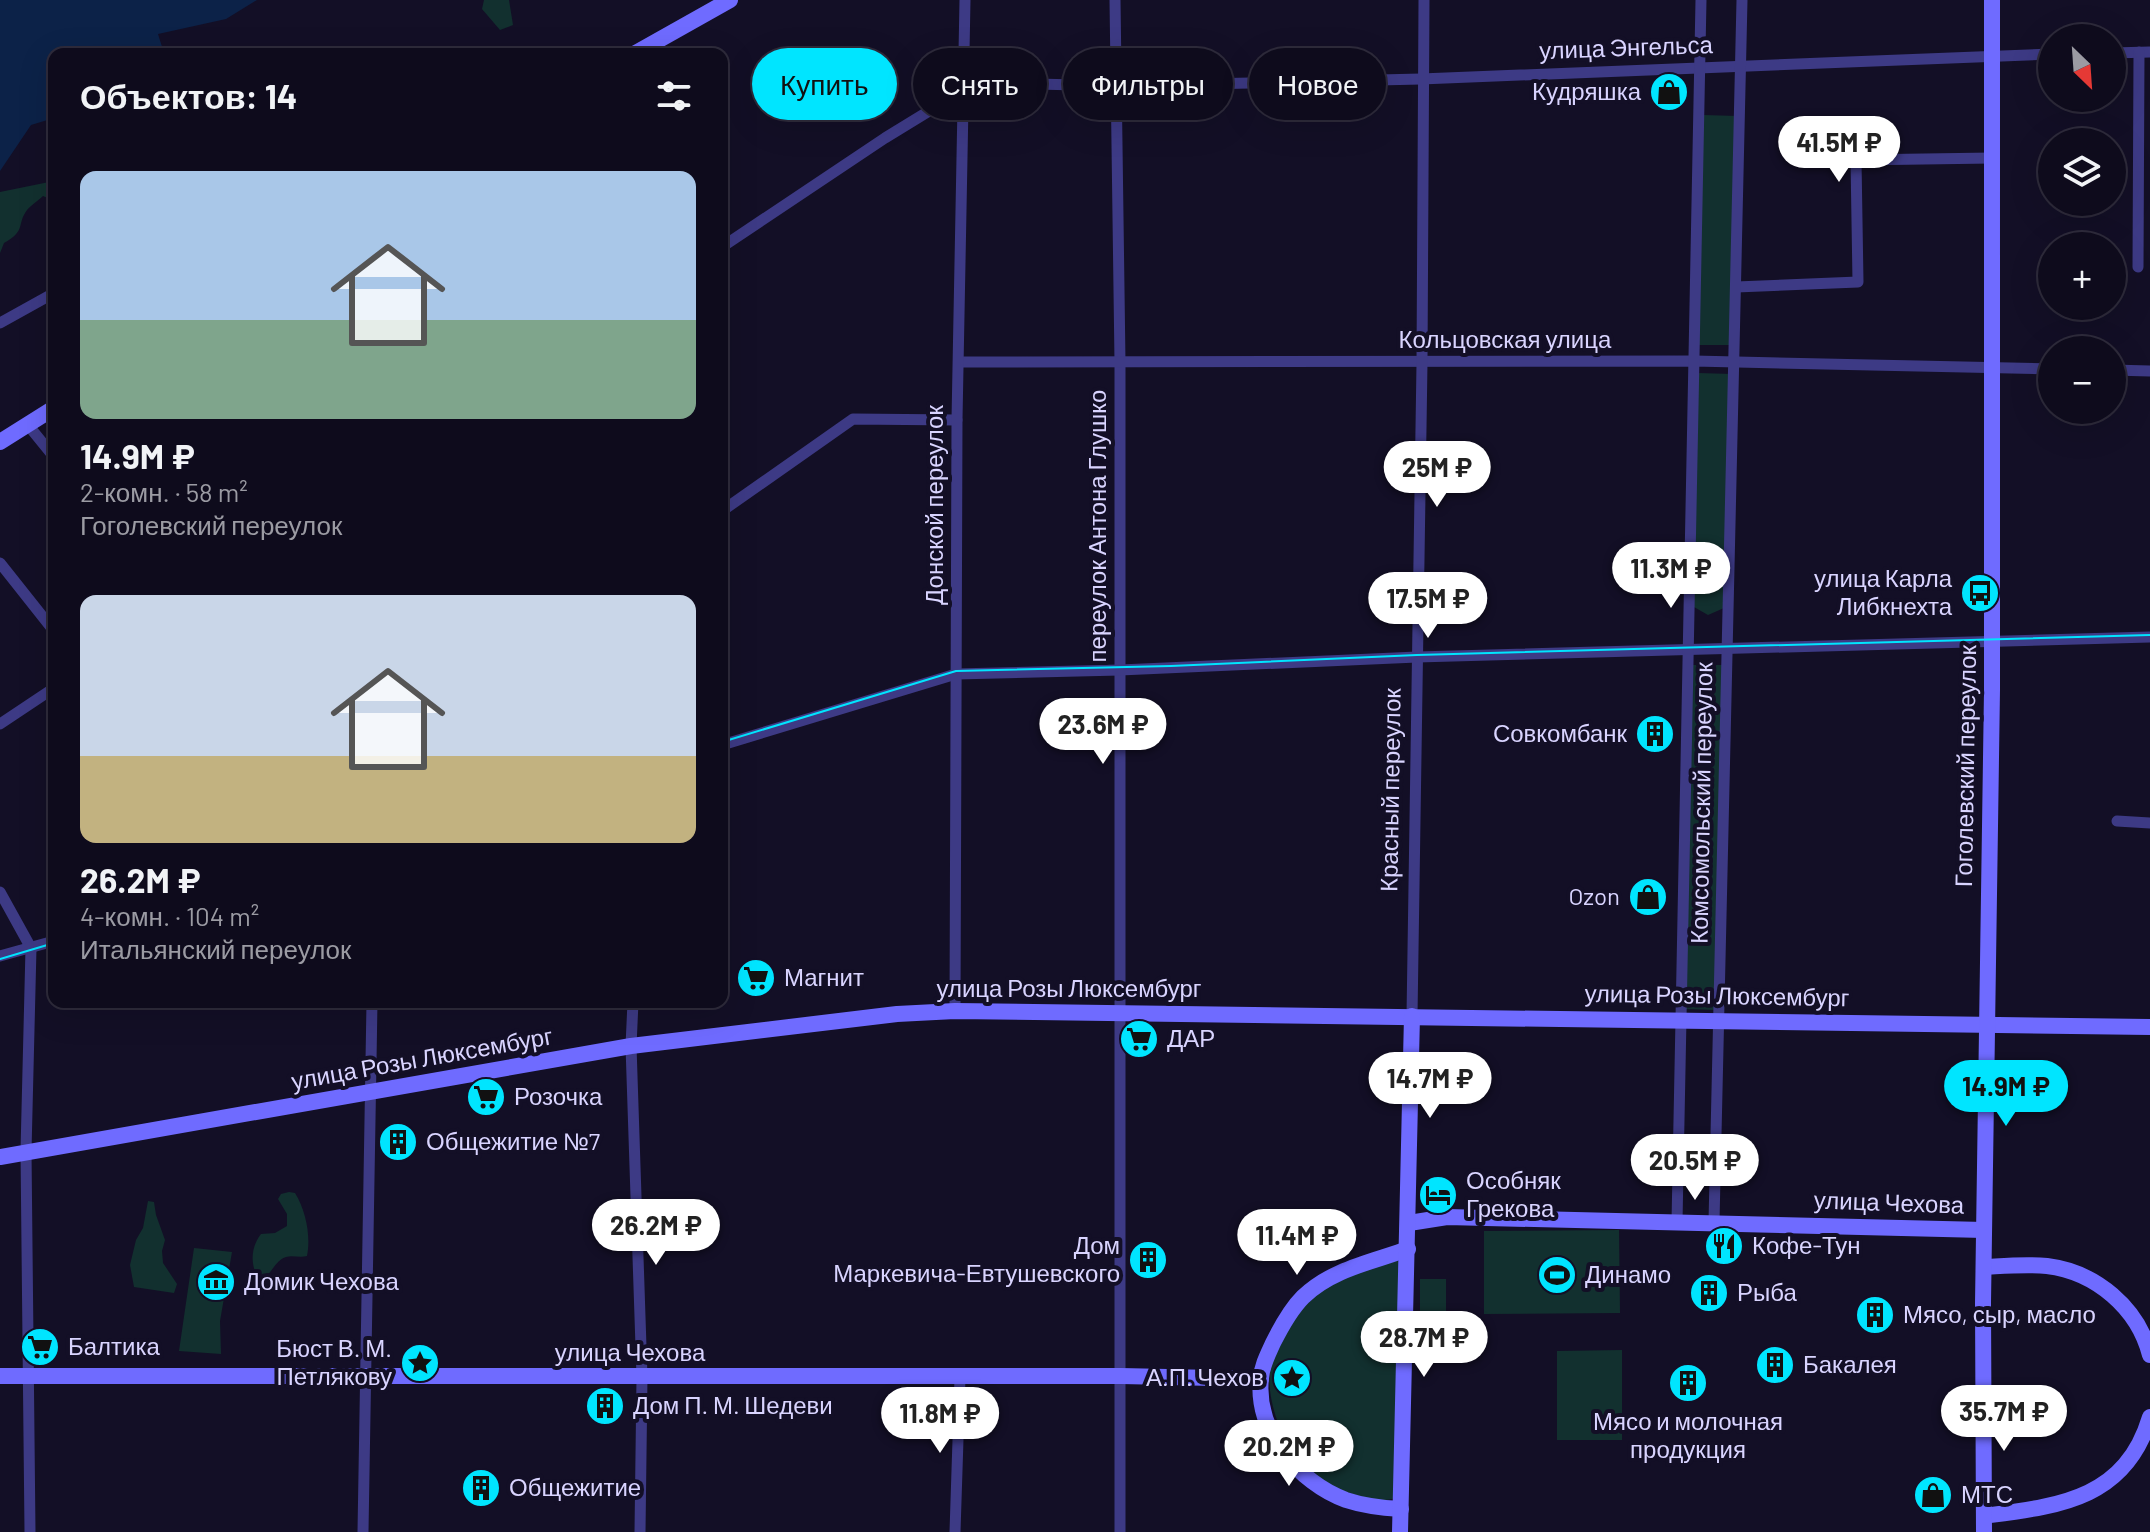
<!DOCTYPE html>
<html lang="ru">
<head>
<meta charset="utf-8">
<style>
  body { margin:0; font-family:Barlow,sans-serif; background:#1c1929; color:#f1f3f6; height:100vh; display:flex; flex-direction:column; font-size:30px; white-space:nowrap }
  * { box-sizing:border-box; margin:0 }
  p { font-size:26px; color:#9b9ba3 }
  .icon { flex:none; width:44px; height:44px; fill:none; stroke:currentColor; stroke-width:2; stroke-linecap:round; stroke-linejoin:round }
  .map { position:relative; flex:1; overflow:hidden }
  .side { position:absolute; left:48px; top:48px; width:680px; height:960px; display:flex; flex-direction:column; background:#0e0b1c; border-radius:16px; box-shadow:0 8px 32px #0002,0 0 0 2px #2e2b3b }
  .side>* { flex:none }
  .hud { position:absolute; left:752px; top:48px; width:760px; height:72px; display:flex; gap:16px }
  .needle { width:52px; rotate:155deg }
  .buttons { position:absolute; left:2038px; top:24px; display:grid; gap:16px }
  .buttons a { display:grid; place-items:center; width:88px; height:88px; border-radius:50%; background:#0e0b1c; box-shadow:0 8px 32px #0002,0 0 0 2px #2e2b3b; font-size:40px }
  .price { position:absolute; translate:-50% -68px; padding:0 18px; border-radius:28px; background:#fff; color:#222; font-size:26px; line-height:52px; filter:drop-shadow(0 2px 4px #0008) }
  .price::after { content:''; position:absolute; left:50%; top:48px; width:24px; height:18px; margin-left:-12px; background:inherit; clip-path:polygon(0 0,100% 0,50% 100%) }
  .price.selected { background:#00e5ff; color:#111 }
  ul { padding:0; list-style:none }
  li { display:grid; align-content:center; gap:16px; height:424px; padding:0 32px }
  li span { display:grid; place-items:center; height:248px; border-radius:16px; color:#555 }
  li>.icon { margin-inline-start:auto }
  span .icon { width:144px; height:144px; fill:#fffc; stroke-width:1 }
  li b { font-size:34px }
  h2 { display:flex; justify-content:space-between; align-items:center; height:96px; padding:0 32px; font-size:34px }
  .tag { padding:0 28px; border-radius:36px; background:#0e0b1c; box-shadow:0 8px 32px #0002,0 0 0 2px #2e2b3b; font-size:28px; line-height:72px }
  .tag.selected { background:#00e5ff; color:#111 }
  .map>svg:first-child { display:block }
</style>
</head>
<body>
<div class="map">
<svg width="2150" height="1532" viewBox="0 0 2150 1532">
  <rect width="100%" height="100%" fill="#130f26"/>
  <!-- green -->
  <g fill="#12302f">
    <path d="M484 0H509L513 25 500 30 482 9Z"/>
    <path d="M1703 115 1738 116 1732 345H1698Z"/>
    <path d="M54 181V197L50 199 43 196C38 201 31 205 27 210 16 225 27 230 4 243L0 253V192Z"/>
    <path d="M1698 373 1732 374 1724 608 1708 615 1694 607Z"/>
    <path d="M1692 665H1723L1716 1010 1684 1009Z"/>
    <path d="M289 1192 295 1193C306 1211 311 1236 307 1256 300 1258 292 1255 286 1257 274 1261 272 1275 260 1281 250 1267 250 1248 261 1234L275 1233 287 1226V1214L278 1199 281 1194Z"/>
    <path d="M148 1201 154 1202 156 1215 165 1240 162 1251 163 1263 177 1284 174 1293 134 1287 130 1265 136 1240 143 1228Z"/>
    <path d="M1619 1230 1620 1313 1484 1314V1231Z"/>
    <path d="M194 1248 232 1252 220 1321 221 1354 179 1351Z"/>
    <path d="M1397 1260 1402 1266 1395 1498C1381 1503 1368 1498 1353 1494 1328 1488 1311 1474 1295 1453 1269 1419 1258 1364 1285 1327 1290 1319 1299 1312 1306 1305 1313 1298 1320 1289 1328 1283 1342 1274 1380 1265 1397 1260Z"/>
    <rect x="1420" y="1279" width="26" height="43"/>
    <path d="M1622 1350V1440H1557V1351Z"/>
  </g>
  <!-- water -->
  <path fill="#0c2248" d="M0 0H257L226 19 158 34 163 50 162 54H54V118L31 125 0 171Z"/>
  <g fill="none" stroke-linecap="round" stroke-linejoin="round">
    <!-- street -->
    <g stroke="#3d3a85" stroke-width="11">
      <path d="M1115 0 1120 362V1532"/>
      <path d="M2112 53 2150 52"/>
      <path d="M722 247 885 138 965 89 1001 83 1118 86 1421 79 2052 54"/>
      <path d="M2138 267 2139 52"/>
      <path d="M1736 287 1858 282 1856 160 1992 158"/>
      <path d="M0 323 54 293"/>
      <path d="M959 362 1694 361 2052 369"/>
      <path d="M2112 370 2150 371"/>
      <path d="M28 425 54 457"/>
      <path d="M722 511 853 419 957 420"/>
      <path d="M0 563 54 631"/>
      <path d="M0 724 54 688"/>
      <path d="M722 745 956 674 1120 670 1417 657 2150 637"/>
      <path d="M2117 821 2150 823"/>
      <path d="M0 892 31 948 26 1151 30 1532"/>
      <path d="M0 956 54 941"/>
      <path d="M633 1002 631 1046 642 1377 640 1532"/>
      <path d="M955 1011 957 420 965 0"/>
      <path d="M1412 1016 1422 363 1424 0"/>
      <path d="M1677 1222 1701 0"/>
      <path d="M1714 1222 1742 0"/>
      <path d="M363 1532 372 1002"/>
      <path d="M955 1532 960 1378"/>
    </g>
    <!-- secondary -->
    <g stroke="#6f6bff" stroke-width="16">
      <path d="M634 54 730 0"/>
      <path d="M0 442 54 408"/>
      <path d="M0 1157 631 1046 897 1014 955 1011 2150 1027"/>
      <path d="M1409 1223 1447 1217 1984 1230"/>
      <path d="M1984 1267C2004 1266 2026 1264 2047 1266 2096 1272 2138 1308 2150 1355"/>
      <path d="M0 1376H1121L1261 1379"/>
      <path d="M1401 1509C1382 1508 1364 1506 1346 1500 1299 1483 1255 1431 1261 1378 1262 1365 1268 1354 1273 1343 1281 1327 1290 1310 1303 1297 1332 1269 1372 1262 1408 1249"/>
      <path d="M1984 1516C2058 1506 2125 1500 2150 1417"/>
      <path d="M1400 1532 1412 1016"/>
      <path d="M1984 1532 1983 1303 1992 690V0"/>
    </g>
    <!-- tram -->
    <g stroke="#00e5ff" stroke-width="2">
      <path d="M722 742 956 671 1171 666 1417 655 2150 635"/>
      <path d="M0 959 54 943"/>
    </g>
  </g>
  <!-- icons -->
  <defs>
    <symbol id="shop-disc" viewBox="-11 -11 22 22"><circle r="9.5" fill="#00e5ff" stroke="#130f26"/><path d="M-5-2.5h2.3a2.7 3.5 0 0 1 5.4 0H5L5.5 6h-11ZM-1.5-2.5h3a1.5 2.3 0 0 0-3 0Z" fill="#111"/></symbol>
    <symbol id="bus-disc" viewBox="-11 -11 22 22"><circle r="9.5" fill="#00e5ff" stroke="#130f26"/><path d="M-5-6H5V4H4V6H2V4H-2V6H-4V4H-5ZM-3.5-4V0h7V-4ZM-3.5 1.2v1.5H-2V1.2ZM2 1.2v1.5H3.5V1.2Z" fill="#111"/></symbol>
    <symbol id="building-disc" viewBox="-11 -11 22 22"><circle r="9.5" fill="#00e5ff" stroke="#130f26"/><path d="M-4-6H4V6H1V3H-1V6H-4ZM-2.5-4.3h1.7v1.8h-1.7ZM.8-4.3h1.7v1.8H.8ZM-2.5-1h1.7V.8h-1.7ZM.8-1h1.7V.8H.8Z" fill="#111"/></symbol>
    <symbol id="supermarket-disc" viewBox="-11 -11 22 22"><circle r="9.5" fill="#00e5ff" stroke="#130f26"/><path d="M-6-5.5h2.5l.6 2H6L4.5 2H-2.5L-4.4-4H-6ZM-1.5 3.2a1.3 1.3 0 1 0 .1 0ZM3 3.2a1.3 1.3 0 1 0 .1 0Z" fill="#111"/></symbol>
    <symbol id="hotel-disc" viewBox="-11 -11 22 22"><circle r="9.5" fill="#00e5ff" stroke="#130f26"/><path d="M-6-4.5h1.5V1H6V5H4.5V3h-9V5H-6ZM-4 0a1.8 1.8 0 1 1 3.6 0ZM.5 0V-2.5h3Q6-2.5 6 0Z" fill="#111"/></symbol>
    <symbol id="restaurant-disc" viewBox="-11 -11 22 22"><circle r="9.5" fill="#00e5ff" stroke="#130f26"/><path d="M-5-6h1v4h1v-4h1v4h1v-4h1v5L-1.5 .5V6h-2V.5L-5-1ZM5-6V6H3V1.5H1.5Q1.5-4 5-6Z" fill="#111"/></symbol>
    <symbol id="stadium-disc" viewBox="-11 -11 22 22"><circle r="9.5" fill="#00e5ff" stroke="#130f26"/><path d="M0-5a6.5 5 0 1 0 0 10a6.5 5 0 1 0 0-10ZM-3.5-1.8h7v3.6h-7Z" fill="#111"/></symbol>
    <symbol id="museum-disc" viewBox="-11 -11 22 22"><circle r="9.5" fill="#00e5ff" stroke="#130f26"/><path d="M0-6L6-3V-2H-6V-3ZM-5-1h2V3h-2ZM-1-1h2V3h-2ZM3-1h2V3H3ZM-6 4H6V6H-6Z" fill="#111"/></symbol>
    <symbol id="sight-disc" viewBox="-11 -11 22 22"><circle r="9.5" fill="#00e5ff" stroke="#130f26"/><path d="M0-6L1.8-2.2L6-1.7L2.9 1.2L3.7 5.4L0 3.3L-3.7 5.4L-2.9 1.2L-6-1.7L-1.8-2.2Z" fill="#111"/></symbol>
  </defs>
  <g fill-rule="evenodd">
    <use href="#shop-disc" x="1647" y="70" width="44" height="44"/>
    <use href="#bus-disc" x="1958" y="571" width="44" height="44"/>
    <use href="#building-disc" x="1633" y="712" width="44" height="44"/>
    <use href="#shop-disc" x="1626" y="875" width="44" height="44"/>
    <use href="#supermarket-disc" x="734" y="956" width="44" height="44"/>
    <use href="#supermarket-disc" x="1117" y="1017" width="44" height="44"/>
    <use href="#supermarket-disc" x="464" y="1075" width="44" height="44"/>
    <use href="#building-disc" x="376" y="1120" width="44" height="44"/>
    <use href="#hotel-disc" x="1416" y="1173" width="44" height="44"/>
    <use href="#restaurant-disc" x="1702" y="1224" width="44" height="44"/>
    <use href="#building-disc" x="1126" y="1238" width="44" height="44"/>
    <use href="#stadium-disc" x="1535" y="1253" width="44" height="44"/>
    <use href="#museum-disc" x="194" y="1260" width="44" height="44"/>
    <use href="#building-disc" x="1687" y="1271" width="44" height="44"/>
    <use href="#building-disc" x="1853" y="1293" width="44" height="44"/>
    <use href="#supermarket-disc" x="18" y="1325" width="44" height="44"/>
    <use href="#sight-disc" x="398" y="1341" width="44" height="44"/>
    <use href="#building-disc" x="1753" y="1343" width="44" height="44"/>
    <use href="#sight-disc" x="1270" y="1356" width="44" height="44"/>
    <use href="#building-disc" x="1666" y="1361" width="44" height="44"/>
    <use href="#building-disc" x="583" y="1384" width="44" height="44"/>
    <use href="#building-disc" x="459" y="1466" width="44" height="44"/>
    <use href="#shop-disc" x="1911" y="1473" width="44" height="44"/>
  </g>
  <g text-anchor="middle" stroke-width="8" stroke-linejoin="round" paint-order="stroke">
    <!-- street labels -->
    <g font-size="24" fill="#d9d4ff" stroke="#130f26">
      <text transform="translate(1626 48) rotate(-2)" y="8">улица Энгельса</text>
      <text x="1505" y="348">Кольцовская улица</text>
      <text transform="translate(935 505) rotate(-90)" y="8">Донской переулок</text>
      <text transform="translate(1098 526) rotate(-90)" y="8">переулок Антона Глушко</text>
      <text transform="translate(1966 766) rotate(-89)" y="8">Гоголевский переулок</text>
      <text transform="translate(1391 790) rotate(-89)" y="8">Красный переулок</text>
      <text transform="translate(1702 803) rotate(-89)" y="8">Комсомольский переулок</text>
      <text x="1069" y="997">улица Розы Люксембург</text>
      <text transform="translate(1717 996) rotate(1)" y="8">улица Розы Люксембург</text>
      <text transform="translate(422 1059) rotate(-10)" y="8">улица Розы Люксембург</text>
      <text transform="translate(1889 1203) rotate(2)" y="8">улица Чехова</text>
      <text x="630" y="1361">улица Чехова</text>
    </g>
    <!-- poi labels -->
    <g font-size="24" fill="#d9d4ff" stroke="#130f26" text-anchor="start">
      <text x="1641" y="100" text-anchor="end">Кудряшка</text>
      <text x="1952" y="587" text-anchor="end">улица Карла<tspan x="1952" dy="28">Либкнехта</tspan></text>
      <text x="1627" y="742" text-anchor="end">Совкомбанк</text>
      <text x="1620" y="905" text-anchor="end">Ozon</text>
      <text x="784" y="986">Магнит</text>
      <text x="1167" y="1047">ДАР</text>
      <text x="514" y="1105">Розочка</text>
      <text x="426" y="1150">Общежитие №7</text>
      <text x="1466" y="1189">Особняк<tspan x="1466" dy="28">Грекова</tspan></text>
      <text x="1120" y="1254" text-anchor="end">Дом<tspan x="1120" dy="28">Маркевича-Евтушевского</tspan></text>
      <text x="1752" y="1254">Кофе-Тун</text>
      <text x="1585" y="1283">Динамо</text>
      <text x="244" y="1290">Домик Чехова</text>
      <text x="1737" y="1301">Рыба</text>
      <text x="1903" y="1323">Мясо, сыр, масло</text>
      <text x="68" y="1355">Балтика</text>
      <text x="392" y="1357" text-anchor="end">Бюст В. М.<tspan x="392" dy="28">Петлякову</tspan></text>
      <text x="1803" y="1373">Бакалея</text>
      <text x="1264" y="1386" text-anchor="end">А.П. Чехов</text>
      <text x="633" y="1414">Дом П. М. Шедеви</text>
      <text x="1688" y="1430" text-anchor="middle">Мясо и молочная<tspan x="1688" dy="28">продукция</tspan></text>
      <text x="509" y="1496">Общежитие</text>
      <text x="1961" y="1503">МТС</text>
    </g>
  </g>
</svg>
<div class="buttons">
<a><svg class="needle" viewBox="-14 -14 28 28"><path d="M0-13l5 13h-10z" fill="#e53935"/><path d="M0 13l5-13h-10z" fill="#9b9ba3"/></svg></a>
<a><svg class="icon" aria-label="layers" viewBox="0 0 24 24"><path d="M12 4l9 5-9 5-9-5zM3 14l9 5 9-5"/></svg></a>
<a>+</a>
<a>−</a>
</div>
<b class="price" style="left:1839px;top:184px">41.5M ₽</b>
<b class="price" style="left:1437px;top:509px">25M ₽</b>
<b class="price" style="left:1671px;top:610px">11.3M ₽</b>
<b class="price" style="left:1428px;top:640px">17.5M ₽</b>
<b class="price" style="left:1103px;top:766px">23.6M ₽</b>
<b class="price" style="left:1430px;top:1120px">14.7M ₽</b>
<b class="price selected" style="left:2006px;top:1128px">14.9M ₽</b>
<b class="price" style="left:1695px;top:1202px">20.5M ₽</b>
<b class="price" style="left:656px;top:1267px">26.2M ₽</b>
<b class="price" style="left:1297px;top:1277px">11.4M ₽</b>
<b class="price" style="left:1424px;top:1379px">28.7M ₽</b>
<b class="price" style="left:2004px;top:1453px">35.7M ₽</b>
<b class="price" style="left:940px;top:1455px">11.8M ₽</b>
<b class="price" style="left:1289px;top:1488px">20.2M ₽</b>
<div class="hud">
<a class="tag selected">Купить</a>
<a class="tag">Снять</a>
<a class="tag">Фильтры</a>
<a class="tag">Новое</a>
</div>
<section class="side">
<h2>Объектов: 14<svg class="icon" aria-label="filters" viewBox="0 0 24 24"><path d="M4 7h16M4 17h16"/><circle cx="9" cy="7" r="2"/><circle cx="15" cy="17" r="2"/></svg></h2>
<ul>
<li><span style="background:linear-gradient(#a9c7e8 60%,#7fa58c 0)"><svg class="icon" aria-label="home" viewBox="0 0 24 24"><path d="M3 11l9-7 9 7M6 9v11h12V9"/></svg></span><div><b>14.9M ₽</b><p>2-комн. · 58 m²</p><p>Гоголевский переулок</p></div></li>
<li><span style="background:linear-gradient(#c9d6e8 65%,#c2b280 0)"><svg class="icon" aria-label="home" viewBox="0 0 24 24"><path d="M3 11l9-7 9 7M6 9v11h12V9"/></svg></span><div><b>26.2M ₽</b><p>4-комн. · 104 m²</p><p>Итальянский переулок</p></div></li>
</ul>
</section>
</div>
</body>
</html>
